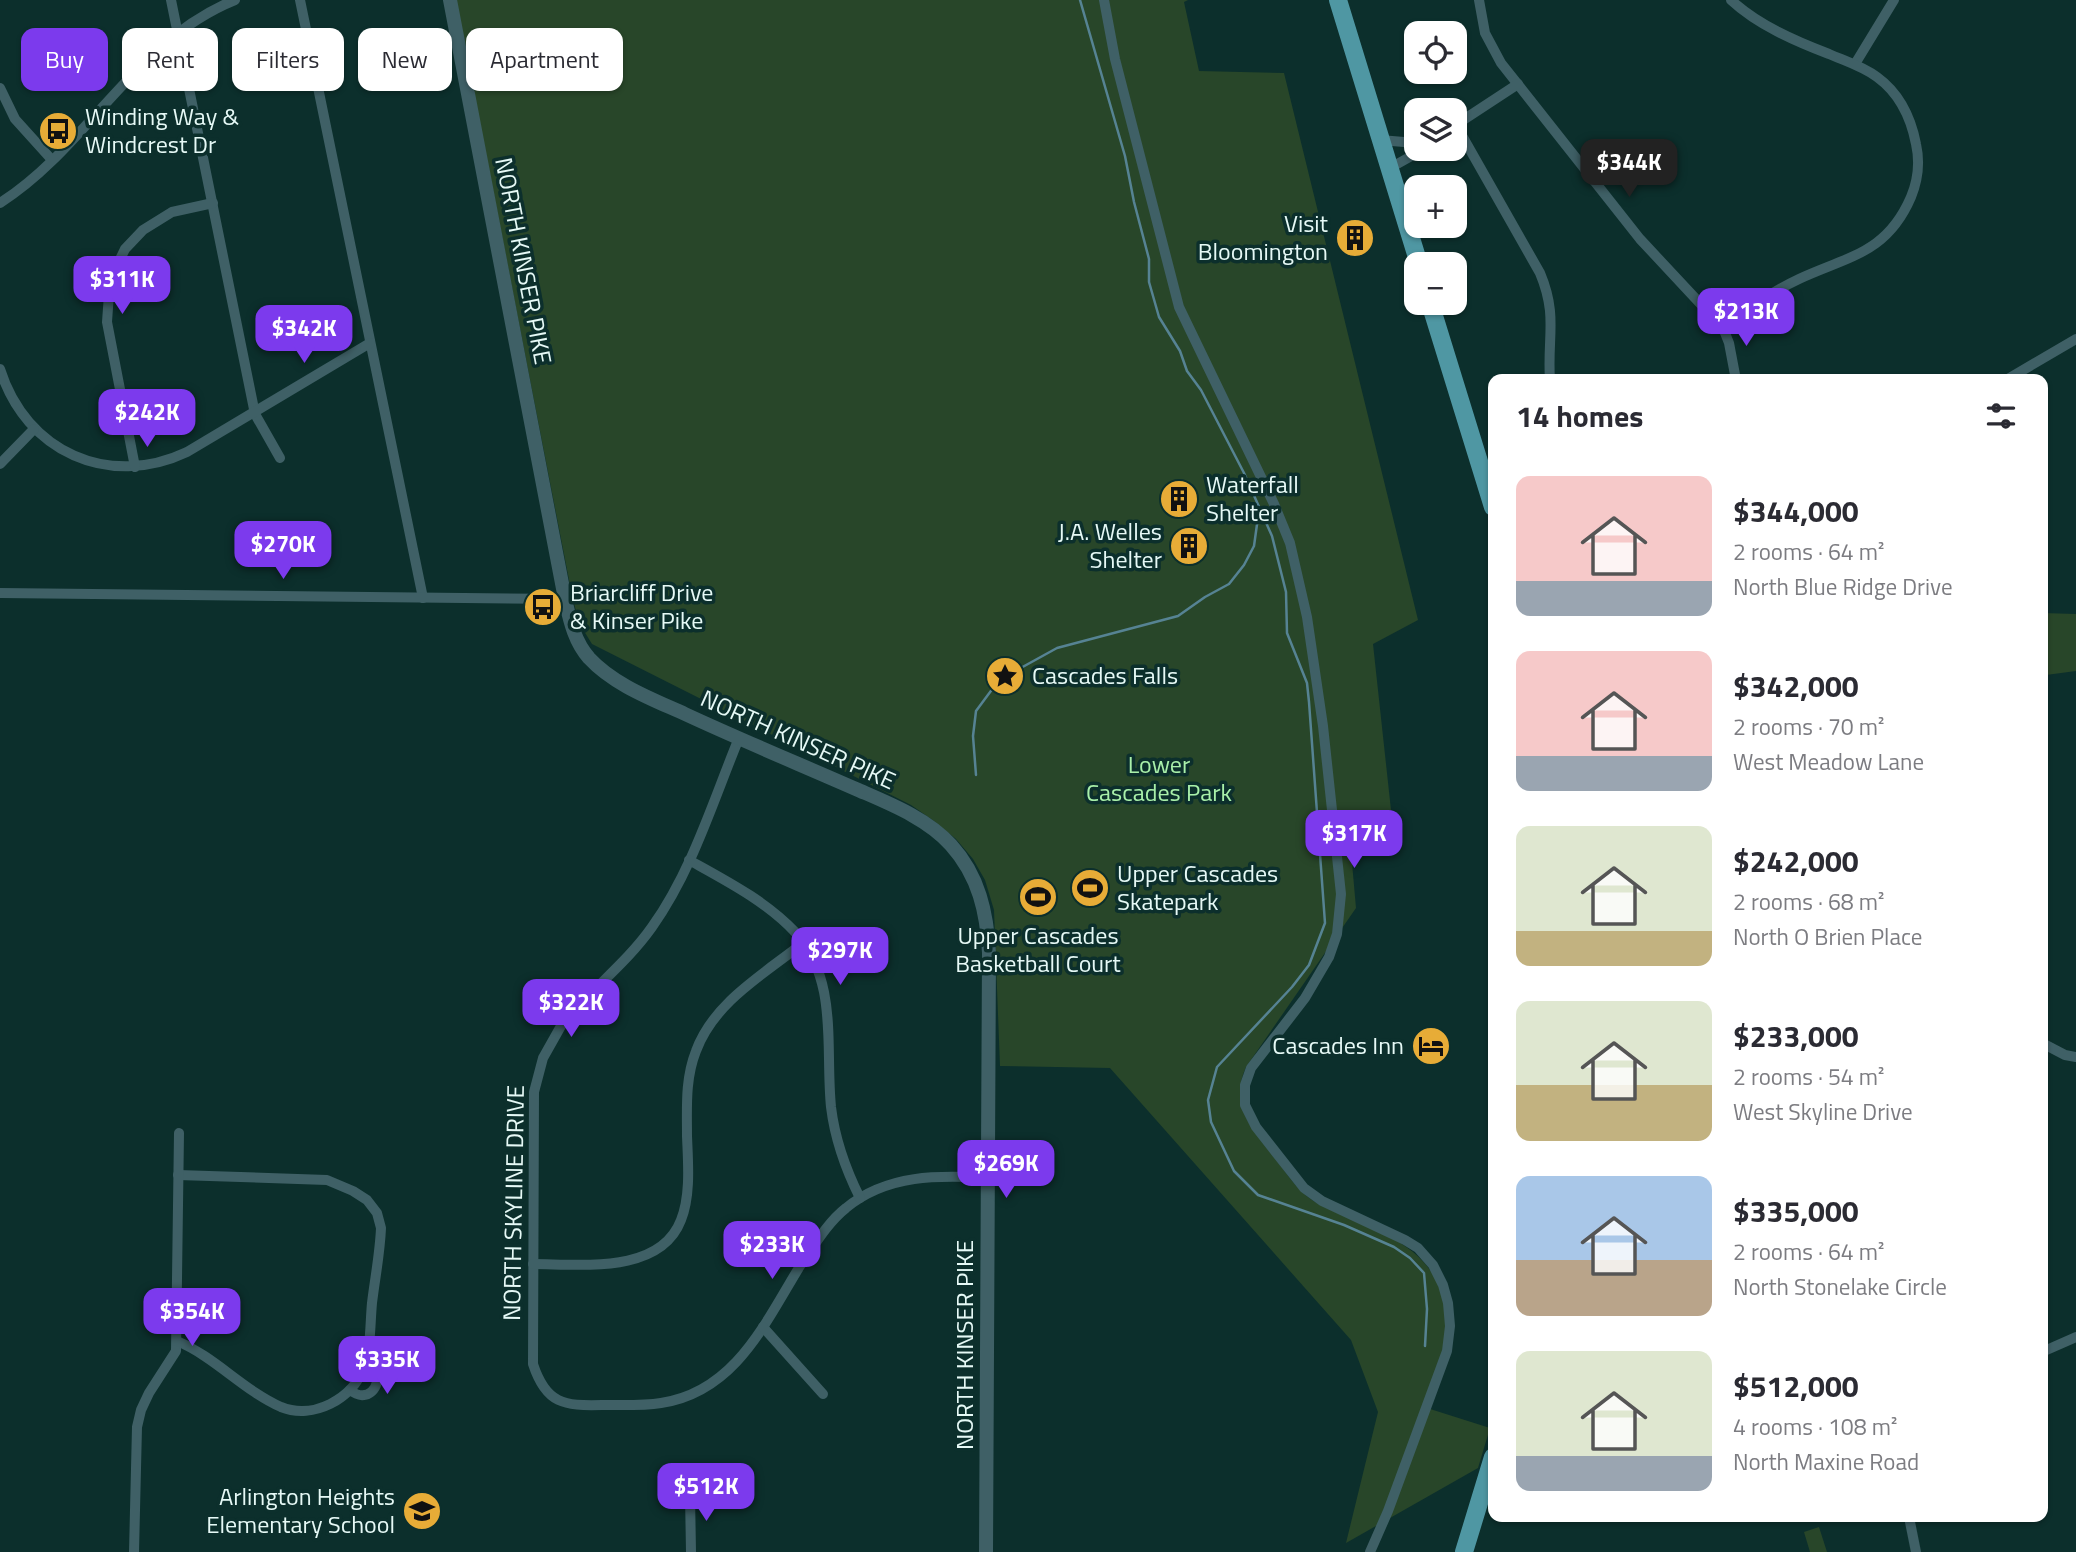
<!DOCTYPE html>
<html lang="en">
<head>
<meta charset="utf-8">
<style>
  body { margin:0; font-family:"Titillium Web",sans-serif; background:#f2f2f3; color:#2b2b33; height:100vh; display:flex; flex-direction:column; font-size:26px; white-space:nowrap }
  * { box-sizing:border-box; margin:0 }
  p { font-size:23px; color:#7c7c81 }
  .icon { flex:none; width:38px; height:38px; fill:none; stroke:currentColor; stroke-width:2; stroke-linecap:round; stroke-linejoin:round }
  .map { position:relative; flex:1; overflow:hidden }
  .panel { position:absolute; left:1488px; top:374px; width:560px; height:1148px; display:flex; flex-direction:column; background:#fff; border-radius:14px; box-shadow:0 2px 5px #0004 }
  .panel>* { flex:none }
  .top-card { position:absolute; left:21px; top:28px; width:665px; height:63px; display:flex; gap:14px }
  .fabs { position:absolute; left:1404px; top:21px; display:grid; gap:14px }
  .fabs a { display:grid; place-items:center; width:63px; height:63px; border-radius:14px; background:#fff; box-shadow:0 2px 5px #0004; font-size:35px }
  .price { position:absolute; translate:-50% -60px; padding:0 16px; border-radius:14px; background:#7c3aed; color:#fff; font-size:23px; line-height:46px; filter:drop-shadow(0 2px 4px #0008) }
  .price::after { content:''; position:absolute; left:50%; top:42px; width:21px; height:16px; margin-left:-10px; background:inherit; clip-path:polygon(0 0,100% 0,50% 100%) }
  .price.active { background:#222; color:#fff }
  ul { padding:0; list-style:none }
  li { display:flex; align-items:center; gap:21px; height:175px; padding:0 28px }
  li span { display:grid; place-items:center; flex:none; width:196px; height:140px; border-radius:14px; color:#555 }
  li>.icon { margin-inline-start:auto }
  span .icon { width:84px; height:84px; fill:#fffc; stroke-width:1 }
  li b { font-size:30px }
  h2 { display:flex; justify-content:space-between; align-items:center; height:84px; padding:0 28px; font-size:30px }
  .tag { padding:0 24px; border-radius:14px; background:#fff; box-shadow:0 2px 5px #0004; font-size:24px; line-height:63px }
  .tag.active { background:#7c3aed; color:#fff }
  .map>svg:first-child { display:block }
</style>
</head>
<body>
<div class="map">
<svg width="2076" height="1552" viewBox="0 0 2076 1552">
  <rect width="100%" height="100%" fill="#0c2f2c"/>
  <!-- green -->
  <g fill="#284629">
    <path d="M456 0H1188L1184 2 1199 71 1284 73 1418 620 1373 644 1391 810 1350 840 1356 908 1246 1067C1228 1106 1254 1131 1277 1161 1287 1174 1298 1191 1312 1200 1319 1205 1329 1208 1336 1212 1383 1234 1432 1247 1445 1304 1453 1336 1435 1377 1427 1408L1490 1428 1478 1468 1346 1543 1378 1412 1351 1340 1110 1068 1000 1066 994 910 985 880 973 859 956 839 934 821 911 805 592 644 579 623 572 595Z"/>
    <path d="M2042 613 2076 614V671L2046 675 2048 715H2042Z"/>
    <path d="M1819 1527 1827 1552H1810L1804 1532Z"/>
  </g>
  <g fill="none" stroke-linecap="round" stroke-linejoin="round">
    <!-- stream -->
    <g stroke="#568393" stroke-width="2.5">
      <path d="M1080 0 1125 156 1134 202 1149 259V282L1159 317 1180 351 1187 371 1201 390 1244 473 1272 536 1286 592 1287 633 1307 683 1309 702 1325 923 1309 965 1292 987 1217 1067 1208 1100 1211 1122 1234 1171 1258 1195 1344 1225 1394 1247 1410 1258 1424 1273 1427 1309 1425 1346"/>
      <path d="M976 775 973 736 976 711 999 680 1057 648 1178 616 1205 597 1229 584 1244 565 1254 546 1259 510"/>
    </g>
    <!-- minor -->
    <g stroke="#3f6066" stroke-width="10">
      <path d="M171 0 255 414 280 458"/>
      <path d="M300 0 423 598"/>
      <path d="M1104 0 1115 59 1179 307 1274 504 1290 543 1307 617 1323 726 1341 894 1337 934 1329 957 1305 998 1251 1068 1245 1085V1105L1256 1127 1304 1188 1322 1201 1405 1240 1418 1248 1433 1265 1443 1285 1448 1303 1450 1326 1447 1351 1388 1511 1370 1552"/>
      <path d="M1479 0 1485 33 1501 63 1640 239 1723 328 1729 343 1736 380"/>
      <path d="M1855 64 1894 0"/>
      <path d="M0 88 15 119 52 160"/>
      <path d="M1456 125 1540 273C1558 316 1547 337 1550 380"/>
      <path d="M1454 126 1518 84"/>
      <path d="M1380 140 1416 143"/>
      <path d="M1390 168 1424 149"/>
      <path d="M0 203C88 147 135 40 235 0"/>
      <path d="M1723 328C1747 309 1771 292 1799 279 1849 256 1887 253 1911 197 1918 180 1920 162 1916 144 1911 118 1899 93 1877 77 1862 66 1845 61 1829 54 1795 41 1758 25 1731 0"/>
      <path d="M0 369C26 452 109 489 187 452L370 343"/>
      <path d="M2006 380 2076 339"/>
      <path d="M0 464 34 429"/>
      <path d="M135 467 107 322 110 280 125 249 143 230 172 212 213 203"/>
      <path d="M0 593 565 599"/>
      <path d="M739 738C713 801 692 871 652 927 626 964 589 991 561 1026L543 1058 534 1092 533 1364C546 1404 564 1406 602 1405 622 1405 642 1406 661 1403 735 1392 765 1323 800 1266 814 1246 827 1223 846 1208 887 1174 939 1175 989 1178"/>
      <path d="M689 860C725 880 766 901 795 932 839 981 825 1046 831 1107 835 1140 845 1168 860 1198"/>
      <path d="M2042 1043 2065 1055 2076 1057"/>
      <path d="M533 1264C579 1264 660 1275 681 1220 691 1195 688 1162 687 1136 687 1107 685 1079 696 1051 714 1002 764 974 803 943"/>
      <path d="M763 1327 823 1394"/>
      <path d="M177 1341C215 1357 243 1390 281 1407 313 1420 353 1399 364 1367 371 1348 370 1324 372 1303 375 1278 380 1253 381 1228L377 1213 367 1200 353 1191 327 1180 178 1175"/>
      <path d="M2042 1352 2076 1337"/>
      <path d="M350 1390C367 1404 382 1387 376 1370L366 1363"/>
      <path d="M690 1495 691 1552"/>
      <path d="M1909 1517 1916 1552"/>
      <path d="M134 1552 137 1427 141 1410 149 1393 176 1351 179 1133"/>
    </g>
    <!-- tertiary -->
    <path stroke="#3f6066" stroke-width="14" d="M450 0 565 599C570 620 574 641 589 658 614 685 652 699 685 714 741 740 799 764 856 789 888 803 927 818 951 845 979 876 987 913 989 953L986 1552"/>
    <!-- primary -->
    <g stroke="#4f97a3" stroke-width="18">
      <path d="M1338 0 1419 264"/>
      <path d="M1430 303 1493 507"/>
      <path d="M1464 1552 1493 1457"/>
    </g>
  </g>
  <!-- icons -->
  <defs>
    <symbol id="bus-disc" viewBox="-11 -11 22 22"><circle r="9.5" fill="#e7ac37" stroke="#0c2f2c"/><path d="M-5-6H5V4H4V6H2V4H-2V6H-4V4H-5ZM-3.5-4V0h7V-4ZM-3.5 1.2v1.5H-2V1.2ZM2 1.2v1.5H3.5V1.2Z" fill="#111"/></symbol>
    <symbol id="building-disc" viewBox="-11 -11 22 22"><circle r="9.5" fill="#e7ac37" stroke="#0c2f2c"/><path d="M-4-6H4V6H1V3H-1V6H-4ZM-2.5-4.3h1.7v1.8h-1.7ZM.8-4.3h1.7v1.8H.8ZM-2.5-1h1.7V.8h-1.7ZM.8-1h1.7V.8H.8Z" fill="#111"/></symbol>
    <symbol id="sight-disc" viewBox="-11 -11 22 22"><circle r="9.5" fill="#e7ac37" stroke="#0c2f2c"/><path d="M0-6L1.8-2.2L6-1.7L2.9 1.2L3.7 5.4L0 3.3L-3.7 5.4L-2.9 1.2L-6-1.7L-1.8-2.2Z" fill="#111"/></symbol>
    <symbol id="stadium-disc" viewBox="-11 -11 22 22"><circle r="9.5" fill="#e7ac37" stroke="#0c2f2c"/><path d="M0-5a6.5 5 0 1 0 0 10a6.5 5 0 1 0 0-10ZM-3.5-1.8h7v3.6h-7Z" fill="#111"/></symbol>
    <symbol id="hotel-disc" viewBox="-11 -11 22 22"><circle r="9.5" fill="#e7ac37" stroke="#0c2f2c"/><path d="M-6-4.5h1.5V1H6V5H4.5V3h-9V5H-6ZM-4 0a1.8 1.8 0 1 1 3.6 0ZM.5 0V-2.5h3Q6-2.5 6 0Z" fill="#111"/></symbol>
    <symbol id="school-disc" viewBox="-11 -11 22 22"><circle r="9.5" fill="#e7ac37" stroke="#0c2f2c"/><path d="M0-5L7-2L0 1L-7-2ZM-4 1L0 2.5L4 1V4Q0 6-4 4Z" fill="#111"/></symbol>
  </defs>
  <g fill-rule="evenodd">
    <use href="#bus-disc" x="36" y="109" width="44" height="44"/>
    <use href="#building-disc" x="1333" y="216" width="44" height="44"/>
    <use href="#building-disc" x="1157" y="477" width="44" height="44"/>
    <use href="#building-disc" x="1167" y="524" width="44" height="44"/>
    <use href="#bus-disc" x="521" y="585" width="44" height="44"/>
    <use href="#sight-disc" x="983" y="654" width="44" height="44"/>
    <use href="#stadium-disc" x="1068" y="866" width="44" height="44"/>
    <use href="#stadium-disc" x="1016" y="875" width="44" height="44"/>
    <use href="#hotel-disc" x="1409" y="1024" width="44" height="44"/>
    <use href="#school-disc" x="400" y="1489" width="44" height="44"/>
  </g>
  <g text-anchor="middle" stroke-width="7" stroke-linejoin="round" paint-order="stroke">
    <!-- poi labels -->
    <g font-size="24" fill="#e6f9f6" stroke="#0c2f2c" text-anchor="start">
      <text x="85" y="125">Winding Way &amp;<tspan x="85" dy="28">Windcrest Dr</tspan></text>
      <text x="1328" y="232" text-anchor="end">Visit<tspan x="1328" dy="28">Bloomington</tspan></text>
      <text x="1206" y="493">Waterfall<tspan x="1206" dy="28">Shelter</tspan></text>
      <text x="1162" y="540" text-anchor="end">J.A. Welles<tspan x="1162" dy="28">Shelter</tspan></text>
      <text x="570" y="601">Briarcliff Drive<tspan x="570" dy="28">&amp; Kinser Pike</tspan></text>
      <text x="1032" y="684">Cascades Falls</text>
      <text x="1117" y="882">Upper Cascades<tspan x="1117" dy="28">Skatepark</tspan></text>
      <text x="1038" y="944" text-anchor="middle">Upper Cascades<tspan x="1038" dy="28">Basketball Court</tspan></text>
      <text x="1404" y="1054" text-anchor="end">Cascades Inn</text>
      <text x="395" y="1505" text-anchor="end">Arlington Heights<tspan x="395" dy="28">Elementary School</tspan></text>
    </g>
    <!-- street labels -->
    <g font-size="24" fill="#e6f9f6" stroke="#0c2f2c">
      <text transform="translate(523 261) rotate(79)" y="8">NORTH KINSER PIKE</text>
      <text transform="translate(798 740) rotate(24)" y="8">NORTH KINSER PIKE</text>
      <text transform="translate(514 1203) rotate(-89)" y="8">NORTH SKYLINE DRIVE</text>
      <text transform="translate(965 1345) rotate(-90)" y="8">NORTH KINSER PIKE</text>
    </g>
    <!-- park labels -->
    <g font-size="24" fill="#a9f0aa" stroke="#0c2f2c">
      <text x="1159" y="773">Lower<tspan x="1159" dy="28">Cascades Park</tspan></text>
    </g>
  </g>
</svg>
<div class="fabs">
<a><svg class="icon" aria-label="locate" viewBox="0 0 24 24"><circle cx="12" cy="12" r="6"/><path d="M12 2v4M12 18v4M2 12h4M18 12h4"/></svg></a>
<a><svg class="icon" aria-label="layers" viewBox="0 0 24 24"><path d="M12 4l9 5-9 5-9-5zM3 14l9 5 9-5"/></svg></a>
<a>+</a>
<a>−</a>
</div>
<b class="price active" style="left:1629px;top:199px">$344K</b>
<b class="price" style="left:122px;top:316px">$311K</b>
<b class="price" style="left:1746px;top:348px">$213K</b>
<b class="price" style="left:304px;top:365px">$342K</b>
<b class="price" style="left:147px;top:449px">$242K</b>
<b class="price" style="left:283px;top:581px">$270K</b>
<b class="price" style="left:1354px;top:870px">$317K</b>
<b class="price" style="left:840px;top:987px">$297K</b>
<b class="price" style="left:571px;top:1039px">$322K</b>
<b class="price" style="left:1006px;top:1200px">$269K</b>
<b class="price" style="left:772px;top:1281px">$233K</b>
<b class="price" style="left:192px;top:1348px">$354K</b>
<b class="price" style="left:387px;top:1396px">$335K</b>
<b class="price" style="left:706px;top:1523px">$512K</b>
<div class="top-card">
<a class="tag active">Buy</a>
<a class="tag">Rent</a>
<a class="tag">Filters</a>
<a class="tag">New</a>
<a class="tag">Apartment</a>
</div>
<section class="panel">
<h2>14 homes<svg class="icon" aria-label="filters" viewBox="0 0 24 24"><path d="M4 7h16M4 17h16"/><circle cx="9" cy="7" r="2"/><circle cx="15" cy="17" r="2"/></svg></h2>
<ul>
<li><span style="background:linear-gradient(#f6c9c9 75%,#9aa5b1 0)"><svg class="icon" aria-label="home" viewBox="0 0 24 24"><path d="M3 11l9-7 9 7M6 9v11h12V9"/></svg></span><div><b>$344,000</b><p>2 rooms · 64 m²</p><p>North Blue Ridge Drive</p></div></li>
<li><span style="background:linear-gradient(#f6c9c9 75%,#9aa5b1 0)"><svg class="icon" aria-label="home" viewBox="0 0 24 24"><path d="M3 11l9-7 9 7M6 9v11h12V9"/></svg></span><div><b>$342,000</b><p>2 rooms · 70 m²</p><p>West Meadow Lane</p></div></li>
<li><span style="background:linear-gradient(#dfe7d0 75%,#c2b280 0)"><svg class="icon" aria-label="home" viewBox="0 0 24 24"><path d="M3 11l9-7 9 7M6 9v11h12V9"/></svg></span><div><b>$242,000</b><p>2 rooms · 68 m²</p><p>North O Brien Place</p></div></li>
<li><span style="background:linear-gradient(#dfe7d0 60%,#c2b280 0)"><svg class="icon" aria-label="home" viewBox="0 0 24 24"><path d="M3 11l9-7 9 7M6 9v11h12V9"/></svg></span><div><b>$233,000</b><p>2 rooms · 54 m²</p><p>West Skyline Drive</p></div></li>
<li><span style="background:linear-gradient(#a9c7e8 60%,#b9a48a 0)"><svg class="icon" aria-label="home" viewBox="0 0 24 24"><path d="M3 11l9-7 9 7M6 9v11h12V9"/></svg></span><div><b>$335,000</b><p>2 rooms · 64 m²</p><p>North Stonelake Circle</p></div></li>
<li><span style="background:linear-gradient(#dfe7d0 75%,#9aa5b1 0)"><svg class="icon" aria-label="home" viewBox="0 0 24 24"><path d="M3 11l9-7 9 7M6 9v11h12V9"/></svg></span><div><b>$512,000</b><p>4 rooms · 108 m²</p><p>North Maxine Road</p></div></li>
</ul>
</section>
</div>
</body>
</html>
